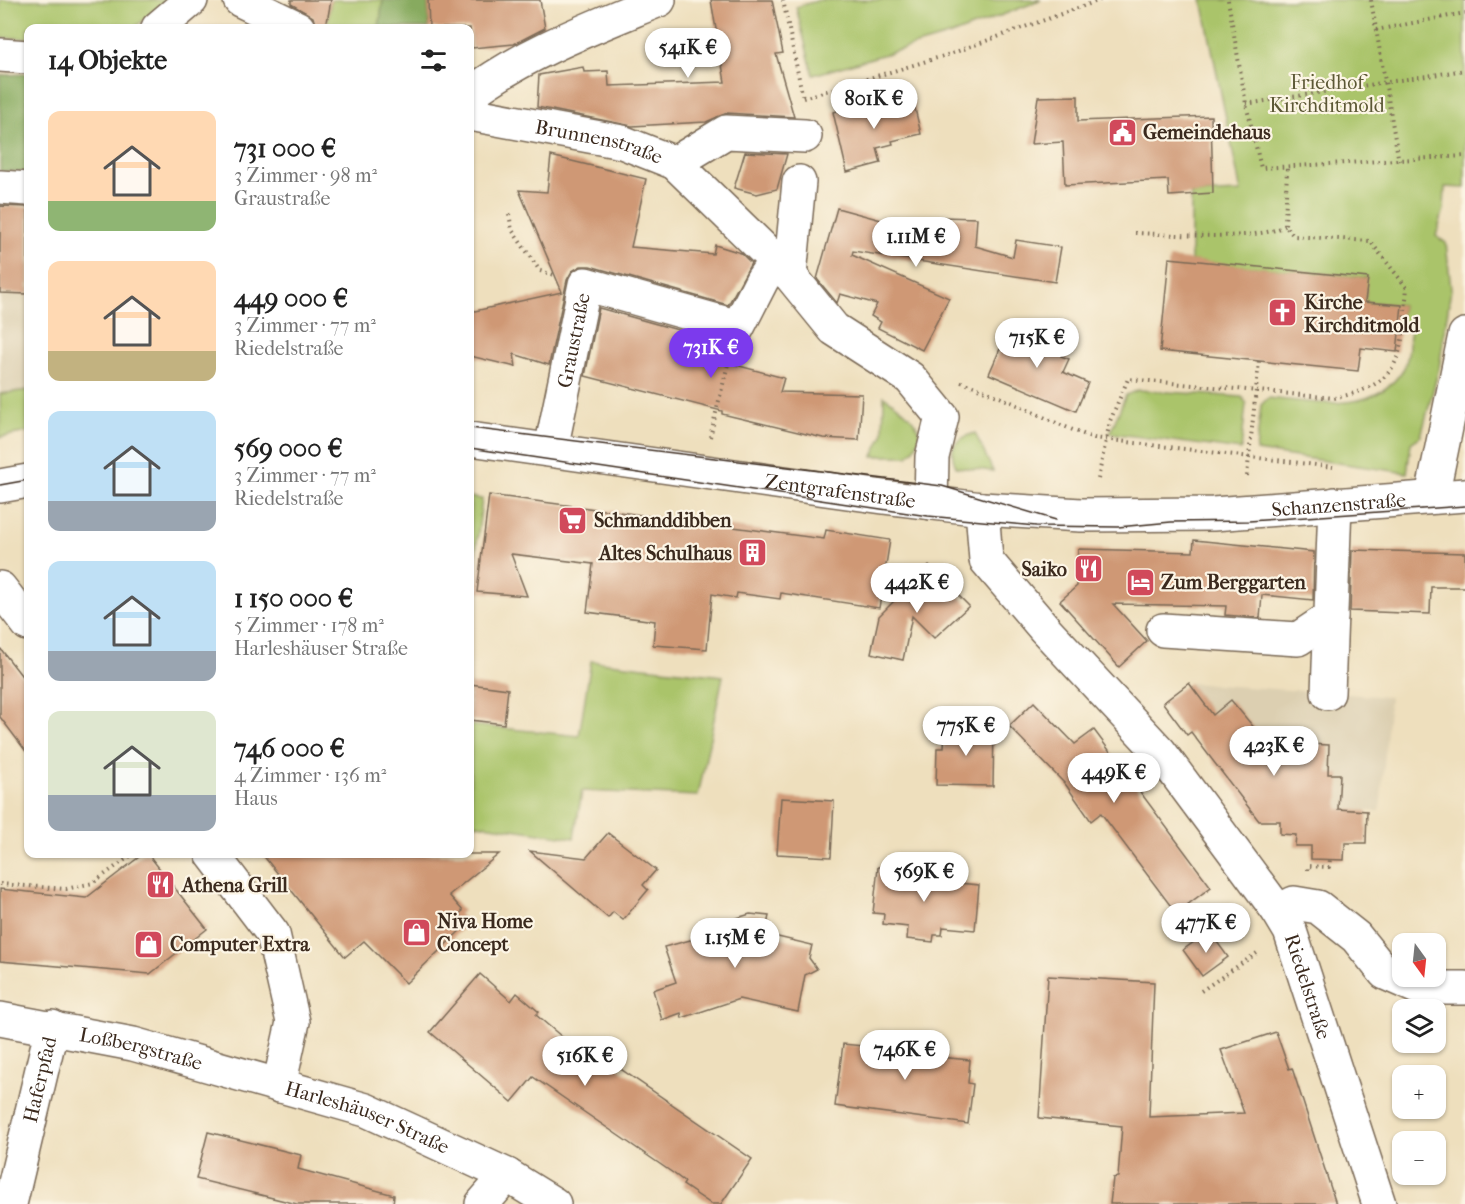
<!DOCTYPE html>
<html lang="de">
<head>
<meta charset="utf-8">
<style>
  body { margin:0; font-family:"IM FELL French Canon",serif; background:#f6f6f6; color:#222; height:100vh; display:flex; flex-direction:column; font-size:22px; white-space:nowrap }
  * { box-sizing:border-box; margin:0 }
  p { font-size:20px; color:#767676 }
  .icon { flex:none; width:33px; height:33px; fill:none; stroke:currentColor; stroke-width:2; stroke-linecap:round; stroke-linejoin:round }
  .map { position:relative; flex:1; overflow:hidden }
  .details { position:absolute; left:24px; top:24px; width:450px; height:834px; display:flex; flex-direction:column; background:#fff; border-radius:12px; box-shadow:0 2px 4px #0004 }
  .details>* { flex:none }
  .needle { width:39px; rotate:165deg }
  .buttons { position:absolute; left:1392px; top:933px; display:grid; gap:12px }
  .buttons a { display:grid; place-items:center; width:54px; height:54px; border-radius:12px; background:#fff; box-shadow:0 2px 4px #0004; font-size:30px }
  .price { position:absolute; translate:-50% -51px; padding:0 14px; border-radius:21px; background:#fff; color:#222; font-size:20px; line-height:39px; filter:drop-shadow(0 2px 3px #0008) }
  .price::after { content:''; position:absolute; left:50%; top:36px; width:18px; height:14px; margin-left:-9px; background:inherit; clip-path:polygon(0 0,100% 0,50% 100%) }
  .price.on { background:#7c3aed; color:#fff }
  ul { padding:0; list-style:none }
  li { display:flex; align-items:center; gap:18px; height:150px; padding:0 24px }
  li span { display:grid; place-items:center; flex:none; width:168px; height:120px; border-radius:12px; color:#555 }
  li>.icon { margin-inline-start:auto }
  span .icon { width:72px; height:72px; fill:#fffc; stroke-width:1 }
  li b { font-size:26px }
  h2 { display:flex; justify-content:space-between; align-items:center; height:72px; padding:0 24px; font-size:26px }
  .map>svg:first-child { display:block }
</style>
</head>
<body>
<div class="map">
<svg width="1465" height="1204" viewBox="0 0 1465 1204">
  <rect width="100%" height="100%" fill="#fcf5e5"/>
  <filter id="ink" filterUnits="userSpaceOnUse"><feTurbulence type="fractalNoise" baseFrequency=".0167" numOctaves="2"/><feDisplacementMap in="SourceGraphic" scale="12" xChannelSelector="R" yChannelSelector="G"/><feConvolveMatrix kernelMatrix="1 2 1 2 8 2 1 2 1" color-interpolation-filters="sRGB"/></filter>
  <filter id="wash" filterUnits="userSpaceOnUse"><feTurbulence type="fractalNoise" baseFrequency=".008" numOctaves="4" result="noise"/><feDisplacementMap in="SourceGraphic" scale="24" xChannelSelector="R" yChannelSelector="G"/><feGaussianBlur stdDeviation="1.35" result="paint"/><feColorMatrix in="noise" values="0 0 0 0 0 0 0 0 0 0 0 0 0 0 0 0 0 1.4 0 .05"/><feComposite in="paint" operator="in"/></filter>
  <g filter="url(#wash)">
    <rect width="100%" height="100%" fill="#eedfbd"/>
    <!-- built -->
    <g fill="#dccfb1">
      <path d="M0 195 28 197V390L0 394Z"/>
      <path d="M1189 683 1390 697 1380 811H1367L1366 843H1345L1344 860 1311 859V847L1295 846V835L1280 821H1264L1265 809H1250L1191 732 1187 735 1163 703Z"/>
    </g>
    <!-- green -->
    <g fill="#aac46a" stroke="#727744" stroke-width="1.5">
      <path d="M0 0H168L134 28H28V38H0Z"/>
      <path d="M331 0H383L379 28H333L327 26Z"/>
      <path d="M819 0H1041L951 35 813 75 796 7Z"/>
      <path d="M1202 0H1465V188L1445 187 1444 209 1436 236 1446 243 1451 289 1439 368 1421 436 1411 443 1407 473 1256 451 1261 405 1268 398C1312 402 1376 416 1404 368 1410 357 1409 336 1411 323L1400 322 1402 305 1365 302 1367 278 1191 261V194L1241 192Z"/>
      <path d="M28 390V432L0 437V394Z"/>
      <path d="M1138 390 1242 397 1246 404 1241 450 1110 433 1126 395Z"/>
      <path d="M884 396C905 412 936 429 908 456H873L883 435Z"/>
      <path d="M975 433 993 471 956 467C947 446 956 439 975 433Z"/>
      <path d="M470 497 482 499 470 603Z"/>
      <path d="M591 661 723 676 698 796 582 791 574 838 470 823V725L579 736Z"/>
    </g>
    <!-- forest -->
    <g fill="#87aa5e" stroke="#616a3e" stroke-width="1.5">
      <path d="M383 0H428L429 28H379Z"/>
      <path d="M28 74V172L0 171V75Z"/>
    </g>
    <g id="blocks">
      <!-- building -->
      <g fill="#cf9875">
        <path d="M291 0H331L326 28H316L313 17 291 4Z"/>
        <path d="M428 0H540L545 28 514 44 472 48 470 28H429Z"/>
        <path d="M711 0H772L783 53 776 54 794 117 727 113 706 122 632 126 537 107 539 75 583 67 584 72 608 71 609 86 725 82Z"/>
        <path d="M912 96 921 134 892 141 893 144 877 148 881 163 847 172 833 112Z"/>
        <path d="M1078 96V121L1211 116 1213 193 1169 196 1168 180 1065 185 1063 142 1031 144 1038 97Z"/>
        <path d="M745 152 787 154 777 189 757 194 734 188Z"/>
        <path d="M551 156 646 179 631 247 713 254 715 245 741 253 751 263 728 305 590 266H581L572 271 567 280 549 365 514 354 516 367 470 356V312L562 292 519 190 547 192Z"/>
        <path d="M0 206 28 207V294L0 293Z"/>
        <path d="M837 208 940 236V217L977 218 975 246 1013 257 1016 240 1061 247 1055 282 853 251 852 255 949 298 922 350 878 328 881 322 871 316 877 304 840 294 837 303 817 279Z"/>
        <path d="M1169 258 1368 278 1365 302 1402 305 1397 352 1361 348 1358 371 1160 351Z"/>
        <path d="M599 308 721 342 717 360 784 378 780 392 862 394 859 440 823 438 722 414V411L585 376Z"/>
        <path d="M1010 326 1064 349 1061 356 1069 359 1063 372 1088 383 1076 411 989 374Z"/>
        <path d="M489 495 824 539 826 530 890 540 879 608 781 593 780 599 737 593 736 598 712 594 707 649 653 645 655 621 587 612 593 564 511 554 527 596 477 592Z"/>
        <path d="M1194 540 1314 552 1313 600 1262 595 1260 618 1225 615 1226 606 1113 604 1147 641 1119 667 1060 601 1077 586 1078 549 1193 552Z"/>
        <path d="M1352 550 1465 553V587H1431L1430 614 1350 611Z"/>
        <path d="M929 566 969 606 934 638 912 616 903 660 871 653 879 616Z"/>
        <path d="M0 648 28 684V754L0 717Z"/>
        <path d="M1189 683 1213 715 1231 700 1266 742 1329 745 1328 774H1340L1338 809 1367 811 1366 843H1345L1344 860 1311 859V846H1295L1296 835 1280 834V821H1259L1191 732 1187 735 1163 703Z"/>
        <path d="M470 684 508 689 504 724 470 720Z"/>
        <path d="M1034 702 1075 744 1094 730 1211 887 1176 913 1101 813 1091 821 1066 785 1009 726Z"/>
        <path d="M945 726 994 727 993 786 936 785 937 748H944Z"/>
        <path d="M781 798 834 801 831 857 777 854Z"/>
        <path d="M608 833 656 870 643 885 648 890 623 920 613 912 608 918 530 851 586 858Z"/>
        <path d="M143 854H148L207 929 150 974 0 961V889L86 898Z"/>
        <path d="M262 854H499L449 895 463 911 459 914 468 923 406 983 364 941 345 957Z"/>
        <path d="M878 867 927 872 926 880 979 885 975 930 943 927 942 935H934L933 942 907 939 908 927 883 924 884 914 873 913Z"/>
        <path d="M750 914 769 916 765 934 812 945 809 958 817 969 805 975 798 1012 739 999 682 1018 681 1013 662 1020 653 990 676 982 664 947 713 934 711 926Z"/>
        <path d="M1209 931 1228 957 1202 976 1183 950Z"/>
        <path d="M480 974 511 1001 517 993 539 1012 536 1015 587 1058 592 1051 600 1055 752 1159 721 1204H711L683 1185 685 1182 673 1173 533 1077 512 1102 430 1032Z"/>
        <path d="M1048 976 1154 982 1149 1117 1244 1113 1221 1050 1276 1032 1289 1069 1292 1068 1336 1204H1110L1113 1178 1118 1177 1122 1126 1039 1118Z"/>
        <path d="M875 1039 940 1046 939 1057 970 1060 968 1083 973 1084 968 1124 835 1106 843 1044 873 1047Z"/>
        <path d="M208 1132 301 1155 298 1169 394 1195 393 1204H297L196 1179Z"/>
      </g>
    </g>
  </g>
  <g filter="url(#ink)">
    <use href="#blocks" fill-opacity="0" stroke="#7a6956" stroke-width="1.5"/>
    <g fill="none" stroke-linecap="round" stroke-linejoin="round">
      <defs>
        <g id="minor">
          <path d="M240 0 298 28"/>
          <path d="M158 28 191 0"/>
          <path d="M0 55 28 57"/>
          <path d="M470 94C526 52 594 27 659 0"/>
          <path id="s1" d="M470 114 622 142 675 163 790 275 834 329 910 378 942 417 932 457 931 503"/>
          <path d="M675 163 726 132 805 136"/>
          <path d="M0 187 28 189"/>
          <path d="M790 275 799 182"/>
          <path id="s2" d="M470 439 883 497 982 509 1081 515 1213 514 1465 495"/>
          <path id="s3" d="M551 449 585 284 738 327 762 280 775 261"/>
          <path d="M0 486 28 481"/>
          <path d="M1432 496 1465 335"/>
          <path id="s4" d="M982 509 986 560 1045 629 1160 752 1278 911 1290 931 1379 1204"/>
          <path d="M0 588 28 624"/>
          <path d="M1163 630 1298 639 1331 617"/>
          <path d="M1328 693 1335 504"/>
          <path d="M212 854 273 934 293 1022 279 1086"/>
          <path d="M1278 911 1294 903 1318 907 1356 937 1385 973 1419 988H1465"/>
          <path id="s5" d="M10 1204 52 1027"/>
          <path d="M482 1204 507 1175"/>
        </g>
        <g id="major">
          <path id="s6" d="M0 1019 133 1044 366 1110 507 1175 554 1204"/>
        </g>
      </defs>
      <!-- minor casing -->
      <use href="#minor" stroke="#7a6956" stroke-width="36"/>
      <!-- major casing -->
      <use href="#major" stroke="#7a6956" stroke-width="36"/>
      <!-- path -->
      <g stroke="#7a6956" stroke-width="4" stroke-dasharray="1.5 4.5" stroke-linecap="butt">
        <path d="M783 0 803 98"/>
        <path d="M1228 0 1246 104 1261 168 1465 156"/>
        <path d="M1371 0 1399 162"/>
        <path d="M1465 0V1"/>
        <path d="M1376 30 1465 13"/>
        <path d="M803 98 947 55 1100 0"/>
        <path d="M1246 104 1465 70"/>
        <path d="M509 214 512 230 540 271 554 275"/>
        <path d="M1135 233C1172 234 1255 242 1285 226"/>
        <path d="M961 382C1007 397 1048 422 1094 438L1333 467"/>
        <path d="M710 437 729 360"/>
        <path d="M1247 476 1259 361"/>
        <path d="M1098 479 1110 421 1128 379 1334 398C1407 384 1401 351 1407 288L1370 241 1294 236 1285 226 1287 167"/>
        <path d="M1308 870V866L1329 867 1330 859"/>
        <path d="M0 884 66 889 93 883 133 854"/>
        <path d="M1201 991 1260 951"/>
      </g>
      <!-- minor -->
      <use href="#minor" stroke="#fff" stroke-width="33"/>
      <!-- major -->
      <use href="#major" stroke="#fff" stroke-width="33"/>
      <!-- tram -->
      <g stroke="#3b2a1e" stroke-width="1.5">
        <path d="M470 428 942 486 1056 520"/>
        <path d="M470 448 928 516 1036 526 1118 527 1171 522 1249 521 1465 506"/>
        <path d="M0 485 28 480"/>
      </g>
    </g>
  </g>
  <!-- icons -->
  <defs>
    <symbol id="civic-square" viewBox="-11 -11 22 22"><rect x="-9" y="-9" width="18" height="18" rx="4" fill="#d1495b" stroke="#fcf5e5"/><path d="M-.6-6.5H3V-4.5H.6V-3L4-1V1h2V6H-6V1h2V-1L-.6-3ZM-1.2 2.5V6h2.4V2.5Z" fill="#fff"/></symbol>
    <symbol id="church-square" viewBox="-11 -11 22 22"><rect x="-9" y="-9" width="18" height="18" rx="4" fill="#d1495b" stroke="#fcf5e5"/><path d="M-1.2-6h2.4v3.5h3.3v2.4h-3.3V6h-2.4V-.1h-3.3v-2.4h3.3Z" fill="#fff"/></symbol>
    <symbol id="supermarket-square" viewBox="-11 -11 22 22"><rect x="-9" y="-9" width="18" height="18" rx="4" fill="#d1495b" stroke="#fcf5e5"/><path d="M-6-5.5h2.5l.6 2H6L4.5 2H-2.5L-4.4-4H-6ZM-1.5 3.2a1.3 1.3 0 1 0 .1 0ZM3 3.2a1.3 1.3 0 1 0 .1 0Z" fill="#fff"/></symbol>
    <symbol id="building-square" viewBox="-11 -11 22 22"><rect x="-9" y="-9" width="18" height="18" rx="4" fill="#d1495b" stroke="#fcf5e5"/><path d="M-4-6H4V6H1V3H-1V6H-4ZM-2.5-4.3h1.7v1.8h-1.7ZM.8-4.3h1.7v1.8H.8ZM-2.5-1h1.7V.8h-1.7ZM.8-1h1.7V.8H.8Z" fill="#fff"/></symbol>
    <symbol id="restaurant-square" viewBox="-11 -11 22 22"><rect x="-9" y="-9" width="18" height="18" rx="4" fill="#d1495b" stroke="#fcf5e5"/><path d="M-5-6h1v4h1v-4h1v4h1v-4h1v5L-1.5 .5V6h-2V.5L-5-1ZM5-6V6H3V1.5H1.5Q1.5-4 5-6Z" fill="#fff"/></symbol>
    <symbol id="hotel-square" viewBox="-11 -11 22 22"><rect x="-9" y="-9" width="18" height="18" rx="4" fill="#d1495b" stroke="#fcf5e5"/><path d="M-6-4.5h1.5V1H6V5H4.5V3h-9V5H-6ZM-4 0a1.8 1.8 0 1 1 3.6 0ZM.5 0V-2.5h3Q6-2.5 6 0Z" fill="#fff"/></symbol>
    <symbol id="shop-square" viewBox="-11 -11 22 22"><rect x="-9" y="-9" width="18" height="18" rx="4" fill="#d1495b" stroke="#fcf5e5"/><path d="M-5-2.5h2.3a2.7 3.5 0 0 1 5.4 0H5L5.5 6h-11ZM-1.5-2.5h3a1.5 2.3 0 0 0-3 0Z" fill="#fff"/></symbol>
  </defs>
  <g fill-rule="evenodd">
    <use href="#civic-square" x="1106" y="116" width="33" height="33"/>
    <use href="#church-square" x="1266" y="296" width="33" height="33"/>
    <use href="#supermarket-square" x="556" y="504" width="33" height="33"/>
    <use href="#building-square" x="736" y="536" width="33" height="33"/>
    <use href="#restaurant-square" x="1072" y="552" width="33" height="33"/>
    <use href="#hotel-square" x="1124" y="566" width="33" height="33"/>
    <use href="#restaurant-square" x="144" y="868" width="33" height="33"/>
    <use href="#shop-square" x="400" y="916" width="33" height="33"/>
    <use href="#shop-square" x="132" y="928" width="33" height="33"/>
  </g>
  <g text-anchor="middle" stroke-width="4.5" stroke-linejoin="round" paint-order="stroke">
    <!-- park labels -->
    <g font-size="20" fill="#5c5835" stroke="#fcf5e5">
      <text x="1327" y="89">Friedhof<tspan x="1327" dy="23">Kirchditmold</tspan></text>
    </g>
    <!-- poi labels -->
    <g font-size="20" font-weight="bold" fill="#3b2a1e" stroke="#fcf5e5" text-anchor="start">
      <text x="1143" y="139">Gemeindehaus</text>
      <text x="1304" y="309">Kirche<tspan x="1304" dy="23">Kirchditmold</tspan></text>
      <text x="594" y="527">Schmanddibben</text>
      <text x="732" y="560" text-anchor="end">Altes Schulhaus</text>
      <text x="1067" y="576" text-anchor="end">Saiko</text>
      <text x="1161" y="589">Zum Berggarten</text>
      <text x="182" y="892">Athena Grill</text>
      <text x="437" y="928">Niva Home<tspan x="437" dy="23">Concept</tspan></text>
      <text x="170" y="951">Computer Extra</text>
    </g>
    <!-- street labels -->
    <g font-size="20" fill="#3b2a1e" stroke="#fcf5e5">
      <text dy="7" stroke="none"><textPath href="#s1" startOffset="132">Brunnenstraße</textPath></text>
      <text dy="7" stroke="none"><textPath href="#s3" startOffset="111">Graustraße</textPath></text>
      <text dy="7" stroke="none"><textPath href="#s2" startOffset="374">Zentgrafenstraße</textPath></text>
      <text dy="7" stroke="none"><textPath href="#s2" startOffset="874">Schanzenstraße</textPath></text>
      <text dy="7" stroke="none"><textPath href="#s4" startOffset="590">Riedelstraße</textPath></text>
      <text dy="7" stroke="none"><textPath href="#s6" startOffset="144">Loßbergstraße</textPath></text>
      <text dy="7" stroke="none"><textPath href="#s5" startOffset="128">Haferpfad</textPath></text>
      <text dy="7" stroke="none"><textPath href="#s6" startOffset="381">Harleshäuser Straße</textPath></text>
    </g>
  </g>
</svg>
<div class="buttons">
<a><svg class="needle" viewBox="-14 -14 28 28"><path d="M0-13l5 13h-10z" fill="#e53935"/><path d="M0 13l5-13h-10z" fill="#767676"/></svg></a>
<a><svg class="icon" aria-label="layers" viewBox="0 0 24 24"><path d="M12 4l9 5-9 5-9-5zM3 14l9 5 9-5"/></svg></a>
<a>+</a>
<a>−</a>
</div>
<b class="price" style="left:688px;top:79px">541K €</b>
<b class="price" style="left:874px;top:130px">801K €</b>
<b class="price" style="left:916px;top:268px">1.11M €</b>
<b class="price" style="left:1037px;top:369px">715K €</b>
<b class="price on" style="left:711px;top:379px">731K €</b>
<b class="price" style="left:917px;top:614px">442K €</b>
<b class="price" style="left:966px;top:757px">775K €</b>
<b class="price" style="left:1274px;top:777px">423K €</b>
<b class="price" style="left:1114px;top:804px">449K €</b>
<b class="price" style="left:924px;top:903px">569K €</b>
<b class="price" style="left:1206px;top:954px">477K €</b>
<b class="price" style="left:735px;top:969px">1.15M €</b>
<b class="price" style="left:905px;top:1081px">746K €</b>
<b class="price" style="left:585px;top:1087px">516K €</b>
<section class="details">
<h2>14 Objekte<svg class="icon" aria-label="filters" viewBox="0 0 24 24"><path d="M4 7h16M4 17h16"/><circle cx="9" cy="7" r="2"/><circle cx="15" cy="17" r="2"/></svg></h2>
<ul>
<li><span style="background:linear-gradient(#ffd9b3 75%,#8fb573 0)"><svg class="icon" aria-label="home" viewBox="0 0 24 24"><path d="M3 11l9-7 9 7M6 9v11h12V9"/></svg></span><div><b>731 000 €</b><p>3 Zimmer · 98 m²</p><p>Graustraße</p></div></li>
<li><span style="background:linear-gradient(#ffd9b3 75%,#c2b280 0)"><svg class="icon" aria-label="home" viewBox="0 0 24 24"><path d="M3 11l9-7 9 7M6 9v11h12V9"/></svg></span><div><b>449 000 €</b><p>3 Zimmer · 77 m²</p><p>Riedelstraße</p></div></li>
<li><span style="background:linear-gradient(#bfe0f5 75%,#9aa5b1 0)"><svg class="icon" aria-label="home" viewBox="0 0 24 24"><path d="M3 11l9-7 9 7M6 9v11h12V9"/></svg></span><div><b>569 000 €</b><p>3 Zimmer · 77 m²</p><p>Riedelstraße</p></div></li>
<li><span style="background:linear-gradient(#bfe0f5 75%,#9aa5b1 0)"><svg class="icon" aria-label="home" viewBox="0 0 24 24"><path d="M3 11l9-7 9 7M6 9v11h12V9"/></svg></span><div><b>1 150 000 €</b><p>5 Zimmer · 178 m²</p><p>Harleshäuser Straße</p></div></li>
<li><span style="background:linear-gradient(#dfe7d0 70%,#9aa5b1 0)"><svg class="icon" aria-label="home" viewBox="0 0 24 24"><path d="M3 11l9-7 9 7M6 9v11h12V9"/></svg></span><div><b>746 000 €</b><p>4 Zimmer · 136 m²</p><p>Haus</p></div></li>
</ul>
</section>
</div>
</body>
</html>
